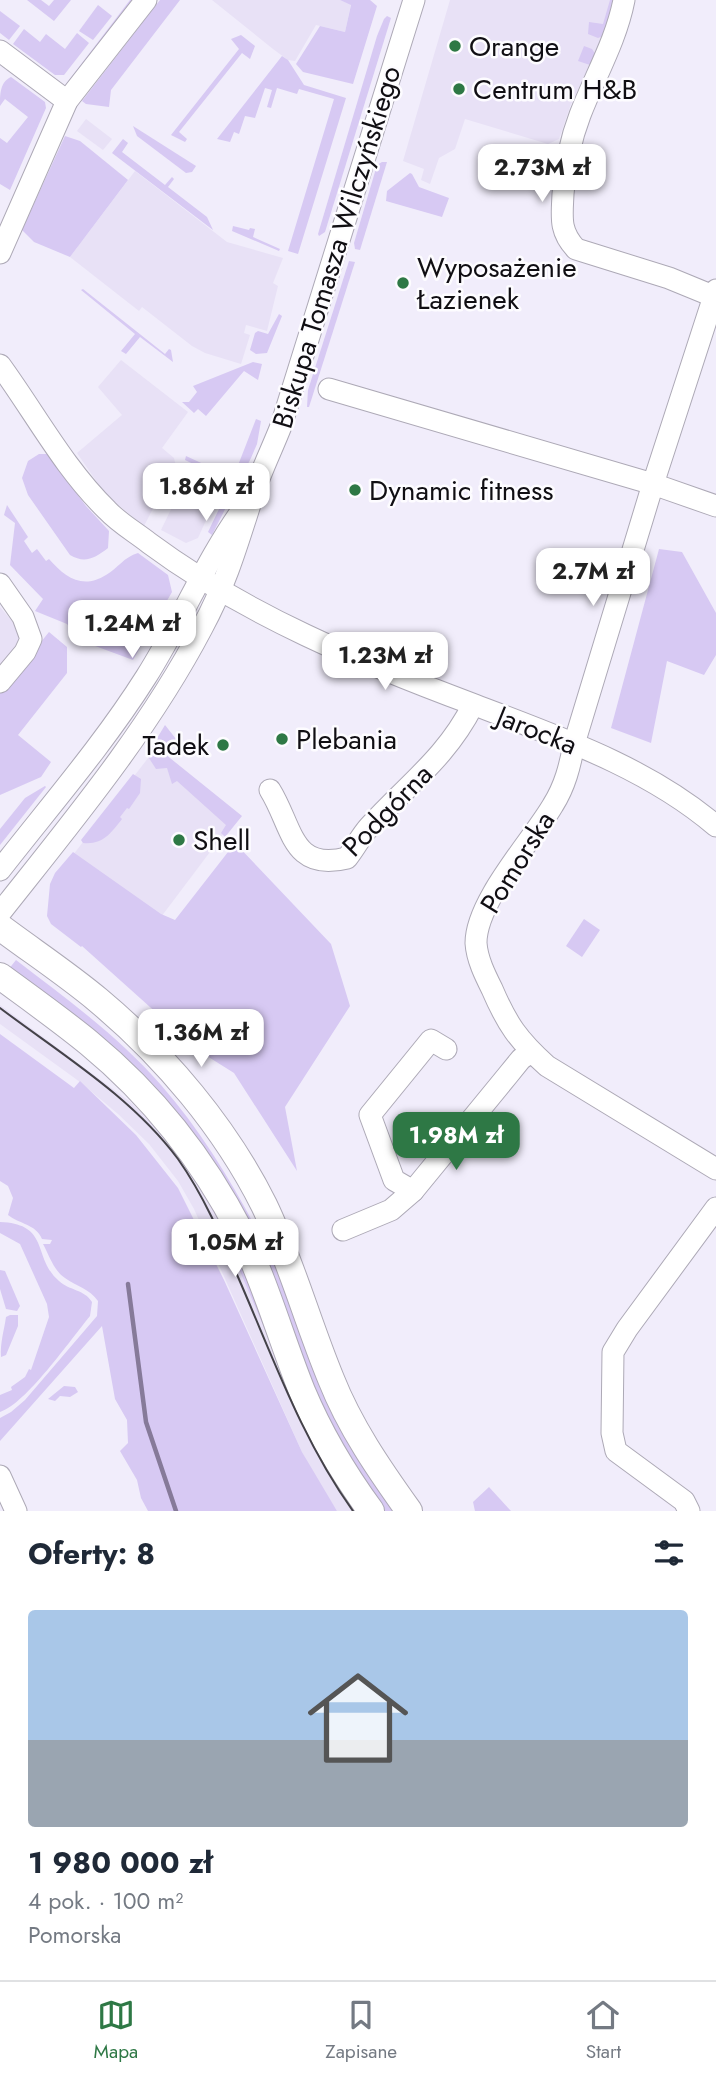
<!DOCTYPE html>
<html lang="pl">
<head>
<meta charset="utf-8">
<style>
  body { margin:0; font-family:Jost,sans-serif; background:#f6f6f7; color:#1f2937; height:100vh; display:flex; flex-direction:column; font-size:26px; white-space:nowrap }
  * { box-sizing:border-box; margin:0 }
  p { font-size:23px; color:#747a83 }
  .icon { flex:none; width:38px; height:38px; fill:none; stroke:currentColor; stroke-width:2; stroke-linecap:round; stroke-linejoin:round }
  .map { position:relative; height:1511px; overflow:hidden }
  .details { display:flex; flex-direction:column; background:#fff; flex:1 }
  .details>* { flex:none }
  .price { position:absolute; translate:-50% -60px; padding:0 16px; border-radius:14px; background:#fff; color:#222; font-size:23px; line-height:46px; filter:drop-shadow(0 2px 4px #0008) }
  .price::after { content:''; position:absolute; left:50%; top:42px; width:21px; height:16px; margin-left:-10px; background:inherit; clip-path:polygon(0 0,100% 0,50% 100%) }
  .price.active { background:#2e7845; color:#fff }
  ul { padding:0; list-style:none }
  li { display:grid; align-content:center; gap:14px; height:371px; padding:0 28px }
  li+li { border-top:2px solid #e0e1e3 }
  li span { display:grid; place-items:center; height:217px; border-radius:7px; color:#555 }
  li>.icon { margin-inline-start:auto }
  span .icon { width:126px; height:126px; fill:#fffc; stroke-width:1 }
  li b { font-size:30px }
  h2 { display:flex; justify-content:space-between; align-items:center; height:84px; padding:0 28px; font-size:30px }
  .tabs { display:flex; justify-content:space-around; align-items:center; height:98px; border-top:2px solid #e0e1e3; background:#fff; font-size:19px; color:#747a83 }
  .tabs a { display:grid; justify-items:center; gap:4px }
  .tabs .active { color:#2e7845 }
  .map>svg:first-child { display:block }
</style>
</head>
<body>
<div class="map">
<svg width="716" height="1511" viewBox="0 0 716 1511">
  <rect width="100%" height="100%" fill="#f1edfb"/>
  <!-- built -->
  <g fill="#e8e1f6">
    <path d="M212 0H340L351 4 345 32 316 25 295 61 288 60 273 49Z"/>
    <path d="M450 0H615L601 42 571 104 559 139 548 144 465 119 455 149 439 158 430 184 421 180 424 169 403 161Z"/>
    <path d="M86 119 112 139 103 150 77 131Z"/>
    <path d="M135 171 227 242 283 258 273 283 278 286 267 331 246 325 244 333 250 335 241 364 205 353 192 346 142 307 139 311 70 257Z"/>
    <path d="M121 360 188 412 162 448 174 458 176 467 162 483 163 489 144 526 116 503 101 488 77 453 122 415 98 387Z"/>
    <path d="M190 470 222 485 198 538 186 543 161 530Z"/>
    <path d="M0 607 16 626 21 638 20 647 0 670Z"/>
    <path d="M152 753 234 820 161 917 73 855Z"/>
    <path d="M0 1005 129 1101 162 1133 202 1190 219 1222 296 1403 357 1511H337L316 1478 302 1452 194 1209 178 1181 149 1144 118 1114 80 1082 0 1024Z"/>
  </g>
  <!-- green -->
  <g fill="#d7c9f3">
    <path d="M27 0H41L49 6 54 0H71L54 21Z"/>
    <path d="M130 0H136L75 79 66 84Z"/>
    <path d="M160 0H180L111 90 109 107 86 104 82 101Z"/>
    <path d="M340 0H370L377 6 353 84 303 72 296 64 320 26 345 32 351 5Z"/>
    <path d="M610 0H613L603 36 598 38 588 34 589 22 603 24Z"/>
    <path d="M98 5 112 16 93 40 79 31Z"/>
    <path d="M0 11 20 26 9 40 0 33Z"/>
    <path d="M387 16 391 18 325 232 319 236 318 234 377 36 384 19Z"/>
    <path d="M24 29 40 42 46 34 65 49 77 33 89 43 64 75H55L13 44Z"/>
    <path d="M241 35 255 46 250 59 242 53 179 132 187 139 185 142 171 135 239 49 231 39Z"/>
    <path d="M584 46 592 49 596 55 590 65 578 61Z"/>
    <path d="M282 56 288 60 304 85 346 98 298 254 288 251 334 99 299 89 297 94 277 88 271 108 267 107 272 90 265 88 255 118 245 116 239 134 234 132 230 142 217 139Z"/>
    <path d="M11 77 45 102 46 108 10 190 0 184V138L7 143 28 117 5 99 0 106C0 94 0 82 11 77Z"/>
    <path d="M133 126 196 166 192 172 186 173 137 136Z"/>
    <path d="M65 136 80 141 128 180 70 257 34 242 22 230Z"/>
    <path d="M123 139 128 143 122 152 165 185 172 177 174 179 168 187 207 217 213 230 112 153Z"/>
    <path d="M382 162H387L360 250 355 249 354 243 377 165Z"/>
    <path d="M410 173 412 174 419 187 449 198 442 217 386 201 387 191Z"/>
    <path d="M233 226 249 230 250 228 255 229 253 237 280 249 279 251 232 231Z"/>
    <path d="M349 261 355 262 309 407H307L308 390Z"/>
    <path d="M83 289 165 354 169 349 171 350 173 362 140 337 126 354 121 351 135 334 81 290Z"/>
    <path d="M279 314 282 316 267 353 256 354 250 350 255 333 258 331 268 334Z"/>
    <path d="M253 362 262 364 258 380 244 371 206 416 198 409 194 413 182 402H189L197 392 193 386Z"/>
    <path d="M256 419 261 421 257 444 251 458 212 535 208 532 230 486Z"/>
    <path d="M39 454H47L86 506 109 531 108 548C95 558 85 564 70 555L28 495 22 478 28 461Z"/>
    <path d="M186 456 223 473 222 478 185 460Z"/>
    <path d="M7 505 28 537 24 541 32 553 37 549 46 561 49 559C65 577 82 590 106 575 118 568 124 557 138 553L168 575 172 592 133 660 79 640 67 624 35 611 43 599 10 565 15 523 4 515Z"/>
    <path d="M659 549 682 552 716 613V655L704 675 667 661 651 743 611 728Z"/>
    <path d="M49 632 67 647V673L18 735 51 762 41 777 0 795V693Z"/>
    <path d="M165 725 176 739 165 754 242 816 225 837 221 833 226 825 177 781 172 784 167 768 156 769 147 755Z"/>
    <path d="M133 774 141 779 140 793 129 809 127 808 120 817 122 819C111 833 103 845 83 843L81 840Z"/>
    <path d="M45 786 46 787 0 845V829L25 798Z"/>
    <path d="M235 843 331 944 350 1006 285 1107 297 1171 234 1073 199 1051 82 946 81 947 51 924 47 916 50 884 55 873 73 852 161 914 175 920Z"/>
    <path d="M584 919 600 930 582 957 566 946Z"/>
    <path d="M16 960C67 999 118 1036 161 1085 219 1151 259 1232 298 1311 331 1378 364 1444 397 1511H382L338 1442 224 1184 8 970Z"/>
    <path d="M0 1034 74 1088 80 1081 136 1135 178 1188 224 1280 302 1452 337 1511H148L141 1498 137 1480 120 1451 128 1443 127 1420 115 1399 102 1326 0 1441V1418L11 1412 25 1400 97 1316 98 1301C89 1288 77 1287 65 1278 54 1271 49 1255 43 1244H50L52 1240 42 1239C36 1224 19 1224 8 1215L13 1198 8 1186 0 1181Z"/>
    <path d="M202 1190 246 1265 279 1363 219 1222Z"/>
    <path d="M0 1222C51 1224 32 1258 59 1281 70 1291 84 1289 92 1302L90 1316C71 1339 26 1404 0 1412V1395L12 1390 11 1387 25 1377 29 1369 31 1370 49 1317 47 1304 20 1244 0 1233Z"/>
    <path d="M0 1270 5 1271 20 1306 17 1311 6 1309 0 1289Z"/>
    <path d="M10 1315H18V1326L6 1355 1 1357C0 1343 4 1331 6 1317Z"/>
    <path d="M64 1386 75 1387 78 1392 70 1397 60 1396 55 1401 48 1399Z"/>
    <path d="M489 1487 511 1511H475L473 1502Z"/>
  </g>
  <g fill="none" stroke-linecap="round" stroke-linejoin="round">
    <!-- stream -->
    <path stroke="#867a99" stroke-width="4.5" d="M128 1284 146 1422 176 1511"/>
    <defs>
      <g id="minor">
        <path d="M624 0C616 41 595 76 580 115 570 141 565 167 563 194 562 217 559 231 576 249L669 278 713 296"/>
        <path d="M0 51 67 101"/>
        <path d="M0 253 67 101 146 0"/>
        <path d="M716 290 653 484 574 744C570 766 565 786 553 805 532 841 476 901 476 943 477 959 485 975 492 989 507 1024 518 1040 547 1066L716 1169"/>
        <path d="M0 365C35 413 64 468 107 510 119 523 135 532 149 543 246 615 362 663 475 705 558 737 647 767 716 826"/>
        <path d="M329 389 653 484 716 506"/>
        <path d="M0 584 23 617 31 639 25 652 0 682"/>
        <path d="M270 790C293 827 291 872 347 858 355 848 361 836 369 827 408 784 446 758 473 705"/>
        <path d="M0 870C49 807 103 745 146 677 181 622 206 559 245 506"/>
        <path d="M0 913C72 822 148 731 202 628 226 584 238 542 253 495 261 471 272 449 281 426L414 0"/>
        <path d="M413 1191 394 1180 370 1115 431 1040 446 1049"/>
        <path d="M343 1230 391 1210 413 1191 508 1075 521 1059 531 1052"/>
        <path d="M0 1476 16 1511"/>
        <path d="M689 1511 684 1501 616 1451 612 1433 613 1352 627 1329 716 1208"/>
      </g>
      <g id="major">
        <path d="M0 927C32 951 67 974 98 1000 165 1056 225 1127 264 1205 291 1261 307 1321 331 1379 350 1427 379 1469 409 1511"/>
        <path d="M0 976C30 998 61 1020 89 1043 152 1095 204 1161 241 1233 266 1284 281 1339 302 1391 320 1434 344 1474 371 1511"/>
      </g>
    </defs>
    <!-- minor casing -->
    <use href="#minor" stroke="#ada9b6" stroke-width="23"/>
    <!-- major casing -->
    <use href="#major" stroke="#ada9b6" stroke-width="28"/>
    <!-- minor -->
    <use href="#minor" stroke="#fff" stroke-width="21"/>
    <!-- major -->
    <use href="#major" stroke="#fff" stroke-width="26"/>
    <!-- tram -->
    <path stroke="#444249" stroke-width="2" d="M0 1008C61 1054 132 1097 178 1159 204 1196 221 1236 238 1277 273 1357 302 1440 353 1511"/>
  </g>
  <!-- markers -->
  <g fill="#2e7845" stroke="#fdfcff" stroke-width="2.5">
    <circle cx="455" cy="46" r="7"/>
    <circle cx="459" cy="89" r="7"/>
    <circle cx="403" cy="283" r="7"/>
    <circle cx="355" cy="490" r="7"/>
    <circle cx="282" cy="739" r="7"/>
    <circle cx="223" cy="745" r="7"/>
    <circle cx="179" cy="840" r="7"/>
  </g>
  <g text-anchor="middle" stroke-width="5" stroke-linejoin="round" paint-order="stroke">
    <!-- poi labels -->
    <g font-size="28" fill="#100e13" stroke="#fdfcff" text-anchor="start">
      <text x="469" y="56">Orange</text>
      <text x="473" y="99">Centrum H&amp;B</text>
      <text x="417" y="277">Wyposażenie<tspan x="417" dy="32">Łazienek</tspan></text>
      <text x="369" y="500">Dynamic fitness</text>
      <text x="296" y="749">Plebania</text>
      <text x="209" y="755" text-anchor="end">Tadek</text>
      <text x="193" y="850">Shell</text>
    </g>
    <!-- street labels -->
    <g font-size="28" fill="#100e13" stroke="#fdfcff">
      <text transform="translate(336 247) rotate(-73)" y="10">Biskupa Tomasza Wilczyńskiego</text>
      <text transform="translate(537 730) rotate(22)" y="10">Jarocka</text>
      <text transform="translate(387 810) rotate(-46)" y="10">Podgórna</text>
      <text transform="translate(517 862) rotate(-58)" y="10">Pomorska</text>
    </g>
  </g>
</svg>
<b class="price" style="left:542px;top:204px">2.73M zł</b>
<b class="price" style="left:206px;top:523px">1.86M zł</b>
<b class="price" style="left:593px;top:608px">2.7M zł</b>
<b class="price" style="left:132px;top:660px">1.24M zł</b>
<b class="price" style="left:385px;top:692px">1.23M zł</b>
<b class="price" style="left:201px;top:1069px">1.36M zł</b>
<b class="price active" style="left:456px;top:1172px">1.98M zł</b>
<b class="price" style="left:235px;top:1279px">1.05M zł</b>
</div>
<section class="details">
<h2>Oferty: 8<svg class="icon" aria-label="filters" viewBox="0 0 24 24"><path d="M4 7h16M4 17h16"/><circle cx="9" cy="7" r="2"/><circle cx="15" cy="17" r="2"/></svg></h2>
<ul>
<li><span style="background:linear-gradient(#a9c7e8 60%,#9aa5b1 0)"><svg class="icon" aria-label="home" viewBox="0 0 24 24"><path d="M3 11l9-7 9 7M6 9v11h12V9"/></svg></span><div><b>1 980 000 zł</b><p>4 pok. · 100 m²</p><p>Pomorska</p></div></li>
</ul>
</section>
<nav class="tabs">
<a class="active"><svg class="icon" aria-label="map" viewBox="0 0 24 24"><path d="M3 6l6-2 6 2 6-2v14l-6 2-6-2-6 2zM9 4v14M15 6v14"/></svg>Mapa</a>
<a><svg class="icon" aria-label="saved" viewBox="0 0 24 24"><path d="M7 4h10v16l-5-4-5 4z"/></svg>Zapisane</a>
<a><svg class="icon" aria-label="home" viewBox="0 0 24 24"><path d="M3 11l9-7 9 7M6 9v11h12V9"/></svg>Start</a>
</nav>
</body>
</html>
